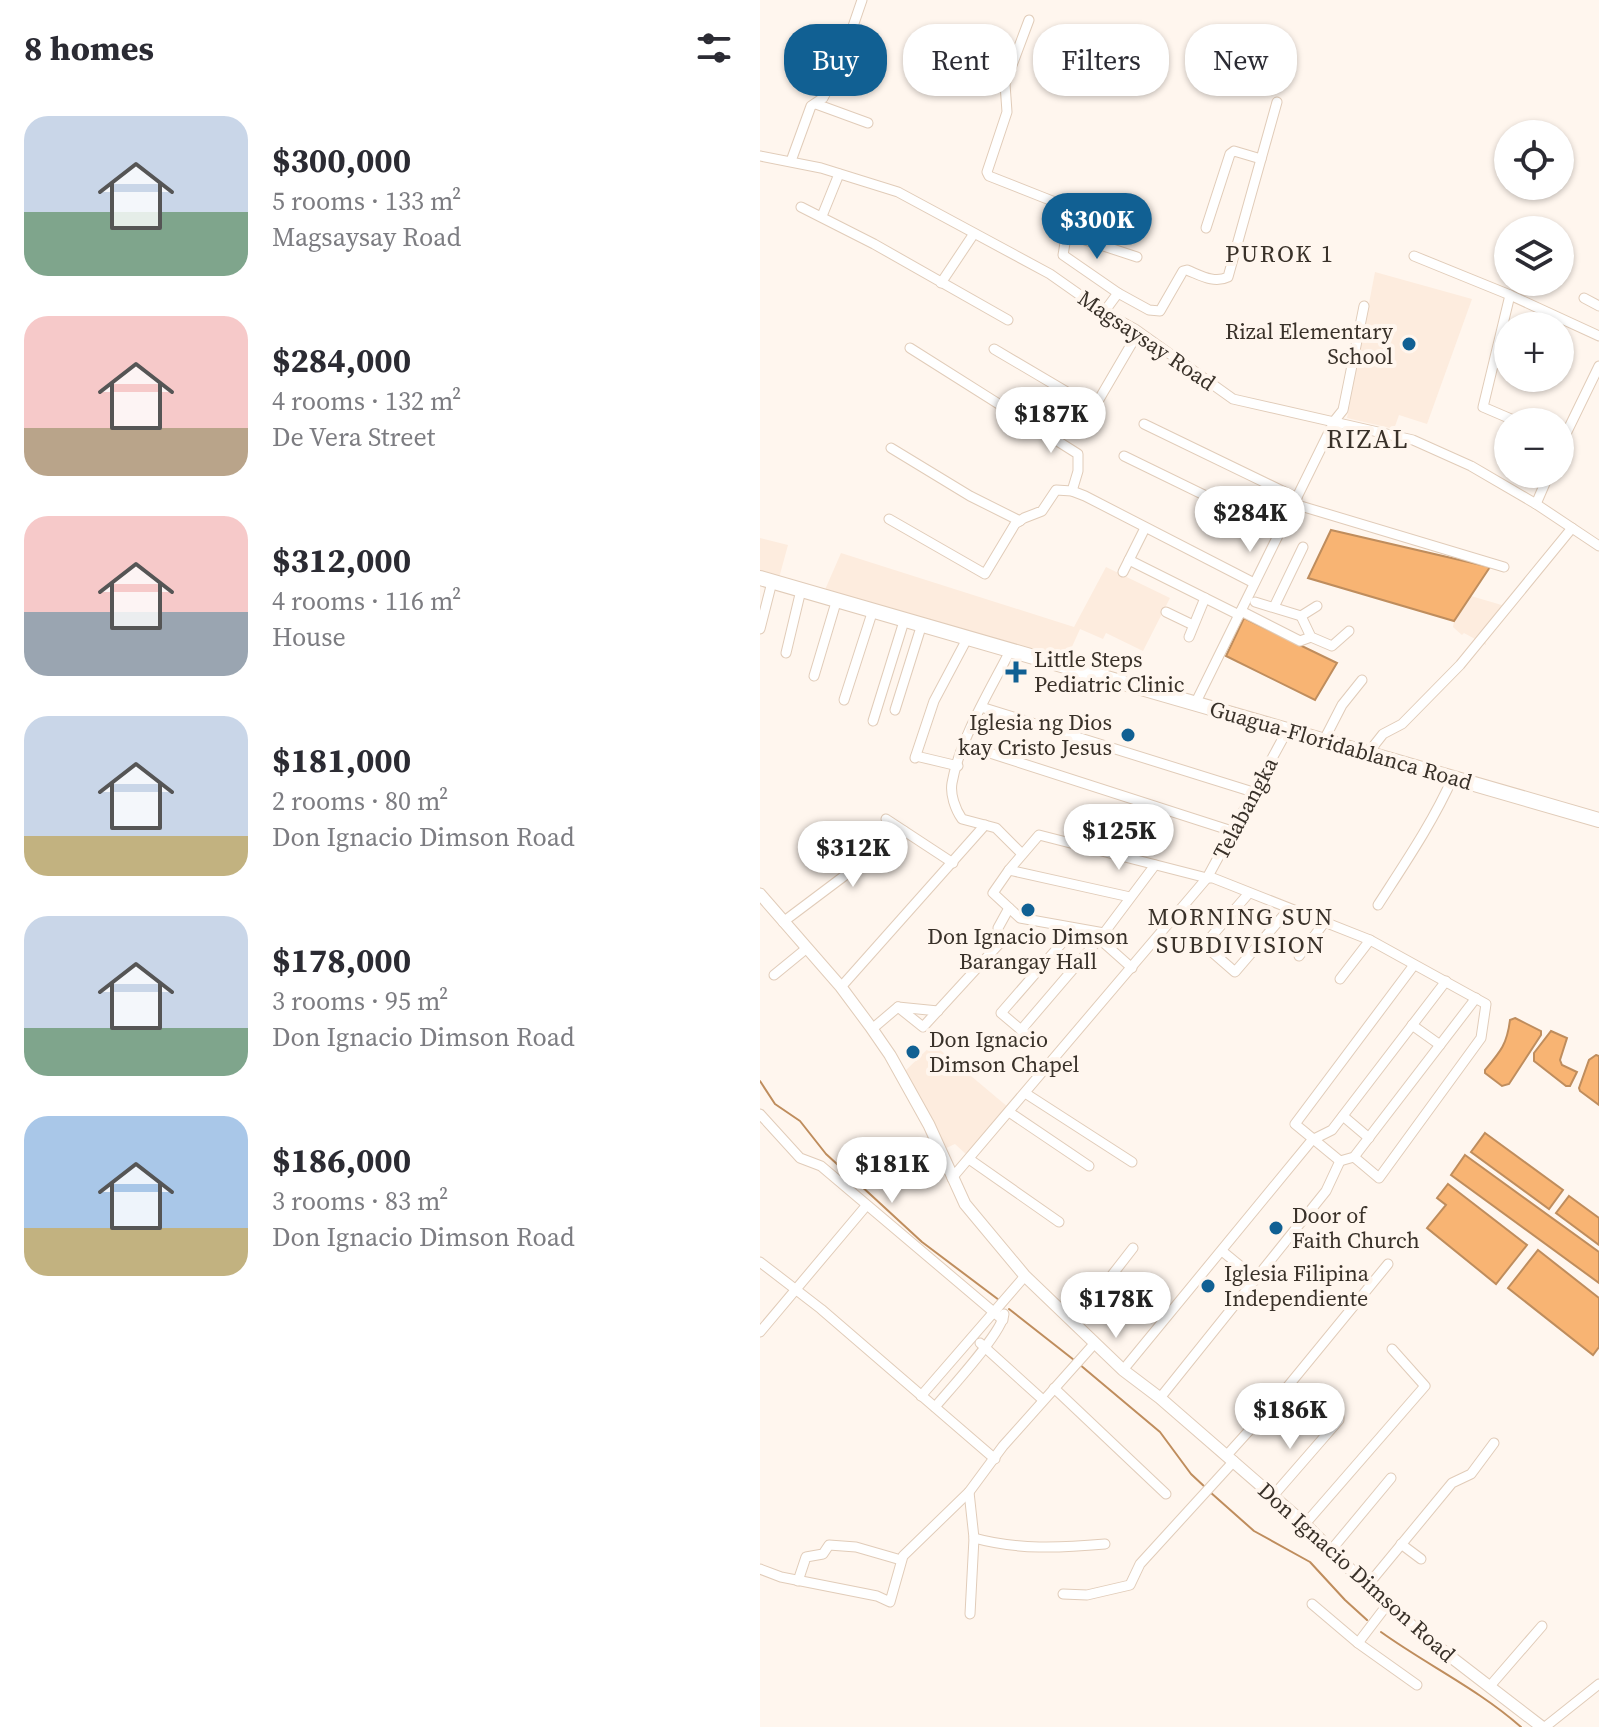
<!DOCTYPE html>
<html lang="en">
<head>
<meta charset="utf-8">
<style>
  body { margin:0; font-family:"Source Serif 4",serif; background:#f7f7f7; color:#2b2b33; height:100vh; display:flex; flex-direction:column; font-size:30px; white-space:nowrap }
  * { box-sizing:border-box; margin:0 }
  p { font-size:26px; color:#7c7c81 }
  .icon { flex:none; width:44px; height:44px; fill:none; stroke:currentColor; stroke-width:2; stroke-linecap:round; stroke-linejoin:round }
  .map { position:relative; flex:1; overflow:hidden }
  .details { display:flex; flex-direction:column; background:#fff; width:760px }
  .details>* { flex:none }
  .hud { position:absolute; left:24px; top:24px; width:694px; height:72px; display:flex; gap:16px }
  .buttons { position:absolute; left:734px; top:120px; display:grid; gap:16px }
  .buttons a { display:grid; place-items:center; width:80px; height:80px; border-radius:50%; background:#fff; box-shadow:0 2px 6px #0004; font-size:40px }
  .price { position:absolute; translate:-50% -68px; padding:0 18px; border-radius:28px; background:#fff; color:#222; font-size:26px; line-height:52px; filter:drop-shadow(0 2px 4px #0008) }
  .price::after { content:''; position:absolute; left:50%; top:48px; width:24px; height:18px; margin-left:-12px; background:inherit; clip-path:polygon(0 0,100% 0,50% 100%) }
  .price.current { background:#116093; color:#fff }
  ul { padding:0; list-style:none }
  li { display:flex; align-items:center; gap:24px; height:200px; padding:0 24px }
  li span { display:grid; place-items:center; flex:none; width:224px; height:160px; border-radius:24px; color:#555 }
  li>.icon { margin-inline-start:auto }
  span .icon { width:96px; height:96px; fill:#fffc; stroke-width:1 }
  li b { font-size:34px }
  h2 { display:flex; justify-content:space-between; align-items:center; height:96px; padding:0 24px; font-size:34px }
  .chip { padding:0 28px; border-radius:32px; background:#fff; box-shadow:0 2px 6px #0004; font-size:28px; line-height:72px }
  .chip.current { background:#116093; color:#fff }
  main { display:flex; flex:1; min-height:0 }
  .map>svg:first-child { display:block }
</style>
</head>
<body>
<main>
<section class="details">
<h2>8 homes<svg class="icon" aria-label="filters" viewBox="0 0 24 24"><path d="M4 7h16M4 17h16"/><circle cx="9" cy="7" r="2"/><circle cx="15" cy="17" r="2"/></svg></h2>
<ul>
<li><span style="background:linear-gradient(#c9d6e8 60%,#7fa58c 0)"><svg class="icon" aria-label="home" viewBox="0 0 24 24"><path d="M3 11l9-7 9 7M6 9v11h12V9"/></svg></span><div><b>$300,000</b><p>5 rooms · 133 m²</p><p>Magsaysay Road</p></div></li>
<li><span style="background:linear-gradient(#f6c9c9 70%,#b9a48a 0)"><svg class="icon" aria-label="home" viewBox="0 0 24 24"><path d="M3 11l9-7 9 7M6 9v11h12V9"/></svg></span><div><b>$284,000</b><p>4 rooms · 132 m²</p><p>De Vera Street</p></div></li>
<li><span style="background:linear-gradient(#f6c9c9 60%,#9aa5b1 0)"><svg class="icon" aria-label="home" viewBox="0 0 24 24"><path d="M3 11l9-7 9 7M6 9v11h12V9"/></svg></span><div><b>$312,000</b><p>4 rooms · 116 m²</p><p>House</p></div></li>
<li><span style="background:linear-gradient(#c9d6e8 75%,#c2b280 0)"><svg class="icon" aria-label="home" viewBox="0 0 24 24"><path d="M3 11l9-7 9 7M6 9v11h12V9"/></svg></span><div><b>$181,000</b><p>2 rooms · 80 m²</p><p>Don Ignacio Dimson Road</p></div></li>
<li><span style="background:linear-gradient(#c9d6e8 70%,#7fa58c 0)"><svg class="icon" aria-label="home" viewBox="0 0 24 24"><path d="M3 11l9-7 9 7M6 9v11h12V9"/></svg></span><div><b>$178,000</b><p>3 rooms · 95 m²</p><p>Don Ignacio Dimson Road</p></div></li>
<li><span style="background:linear-gradient(#a9c7e8 70%,#c2b280 0)"><svg class="icon" aria-label="home" viewBox="0 0 24 24"><path d="M3 11l9-7 9 7M6 9v11h12V9"/></svg></span><div><b>$186,000</b><p>3 rooms · 83 m²</p><p>Don Ignacio Dimson Road</p></div></li>
</ul>
</section>
<div class="map">
<svg width="839" height="1727" viewBox="0 0 839 1727">
  <rect width="100%" height="100%" fill="#fff6ee"/>
  <!-- built -->
  <g fill="#fdecde">
    <path d="M615 272 712 299 667 424 639 415 634 429 587 418Z"/>
    <path d="M0 538 28 545 19 578 0 573Z"/>
    <path d="M81 553 314 627 346 567 410 598 383 651 346 633 343 639 320 629 306 660 64 592Z"/>
    <path d="M711 596 745 606 724 634 726 645 704 633 702 635 693 627 694 621Z"/>
    <path d="M173 1044 249 1108 207 1155 195 1144 184 1149 143 1073Z"/>
  </g>
  <!-- water -->
  <g fill="#f8b473" stroke="#bf8d5d" stroke-width="2">
    <path d="M571 530 730 567 694 621 548 578Z"/>
    <path d="M484 618 577 663 555 700 466 656Z"/>
    <path d="M755 1018 781 1031V1035L749 1084 742 1086 725 1073V1070C741 1051 747 1044 750 1020Z"/>
    <path d="M791 1031 807 1038 800 1060 802 1065 817 1072 810 1086H806L774 1061V1053Z"/>
    <path d="M836 1055 839 1056V1105L820 1091 819 1088 829 1060Z"/>
    <path d="M725 1133 803 1190 789 1209 711 1152Z"/>
    <path d="M705 1155 839 1252V1283L691 1175Z"/>
    <path d="M688 1184 767 1245 736 1284 667 1228 686 1205 677 1198Z"/>
    <path d="M809 1196 839 1218V1245L796 1213Z"/>
    <path d="M778 1250 839 1298V1347L833 1355 748 1288Z"/>
  </g>
  <g fill="none" stroke-linecap="round" stroke-linejoin="round">
    <!-- stream -->
    <g stroke="#bf8d5d" stroke-width="2">
      <path d="M0 1081 15 1104 40 1121 66 1154 111 1195 162 1242 239 1300"/>
      <path d="M249 1309 314 1360"/>
      <path d="M319 1364 400 1432 431 1474 446 1488"/>
      <path d="M450 1492 494 1531 550 1562 585 1600 607 1620"/>
      <path d="M621 1632C667 1665 718 1689 761 1727"/>
    </g>
    <defs>
      <g id="minor">
        <path d="M269 20 245 84 247 112 227 172 229 176 300 204 308 225 303 255 358 293 344 312"/>
        <path d="M56 104 108 123"/>
        <path d="M0 156 61 168 138 192 290 274 344 312 375 329 473 399 653 440 711 466 776 504 839 546"/>
        <path d="M31 161 51 106 63 98 78 70 102 0"/>
        <path d="M41 207 114 244 248 320"/>
        <path d="M62 216 79 174"/>
        <path d="M446 228 470 154 474 151 501 159"/>
        <path d="M307 234 377 257"/>
        <path d="M654 256 750 295 839 336"/>
        <path d="M181 283 213 235"/>
        <path d="M358 293 389 310 400 311 423 271 427 270C440 275 454 284 468 277L517 102"/>
        <path d="M750 295 723 407 758 422"/>
        <path d="M824 298 839 306"/>
        <path d="M150 348 318 454V471L312 491"/>
        <path d="M234 349 334 408 372 343 381 334"/>
        <path d="M384 424 537 498"/>
        <path d="M800 446 839 366"/>
        <path d="M131 448 210 496 260 521"/>
        <path d="M364 456 520 532"/>
        <path d="M534 504 744 567"/>
        <path d="M776 504 789 474"/>
        <path d="M129 519 225 574 255 524 264 518 282 511 296 490 312 491 325 496 494 583"/>
        <path d="M369 560 479 615"/>
        <path d="M363 572 385 528"/>
        <path d="M495 602 541 616 557 606"/>
        <path d="M514 607 543 547"/>
        <path d="M481 611 540 641 551 637"/>
        <path d="M406 612 433 625"/>
        <path d="M541 616 551 637 572 646 589 631"/>
        <path d="M0 629 12 582"/>
        <path d="M429 637 445 598"/>
        <path d="M251 649C231 689 200 738 192 783 190 794 195 809 202 819L236 828 262 854"/>
        <path d="M26 653 41 590"/>
        <path d="M54 676 77 599"/>
        <path d="M84 700 113 610"/>
        <path d="M436 702 575 420 583 410 604 306"/>
        <path d="M221 707 493 792"/>
        <path d="M135 710 162 624"/>
        <path d="M113 721 145 618"/>
        <path d="M564 740 582 705 602 680"/>
        <path d="M205 745 472 831"/>
        <path d="M608 753 623 734 642 724 700 665 812 528"/>
        <path d="M156 756 198 766"/>
        <path d="M155 758 174 701 208 637"/>
        <path d="M126 819 193 863"/>
        <path d="M249 870 370 897"/>
        <path d="M489 893 444 945 475 972 529 909"/>
        <path d="M618 905C645 863 673 822 693 777"/>
        <path d="M23 922 144 831"/>
        <path d="M539 956 564 923"/>
        <path d="M654 965 535 1124 580 1161 594 1157 716 998"/>
        <path d="M372 968 345 944 344 933 260 918 233 893 249 870 279 835 447 878H453L610 940 726 1004 721 1038 619 1178 594 1157"/>
        <path d="M14 975 47 948"/>
        <path d="M580 979 610 940"/>
        <path d="M81 987 225 825"/>
        <path d="M138 1007 178 1011"/>
        <path d="M652 1025 680 1045"/>
        <path d="M112 1029 138 1007 163 1027 239 944 238 928 249 908"/>
        <path d="M261 1030 344 933 395 865"/>
        <path d="M273 1040 241 1013 301 944 307 928"/>
        <path d="M265 1093 372 1162"/>
        <path d="M249 1112 329 1166"/>
        <path d="M0 1114 40 1158 61 1166 243 1320"/>
        <path d="M583 1116 609 1138"/>
        <path d="M209 1159 299 1222"/>
        <path d="M192 1178 447 878 528 729"/>
        <path d="M462 1251 496 1279"/>
        <path d="M0 1262 61 1309 235 1459"/>
        <path d="M314 1324 373 1248"/>
        <path d="M0 1332 106 1206"/>
        <path d="M220 1343 283 1400"/>
        <path d="M363 1370 552 1140 572 1130 686 981"/>
        <path d="M294 1388 406 1494"/>
        <path d="M161 1396 265 1276"/>
        <path d="M400 1398 566 1191 580 1161"/>
        <path d="M175 1407C190 1389 242 1333 244 1314"/>
        <path d="M467 1455 515 1402 628 1264"/>
        <path d="M209 1492 214 1538 210 1614"/>
        <path d="M513 1496 579 1420V1417L564 1405"/>
        <path d="M545 1524 665 1386 632 1349"/>
        <path d="M214 1538C258 1550 300 1548 345 1544"/>
        <path d="M641 1544 661 1559"/>
        <path d="M572 1549 631 1478"/>
        <path d="M0 1569 21 1577 117 1596 130 1602 143 1556 209 1492 243 1446 334 1344"/>
        <path d="M38 1581 46 1557 63 1554 69 1545 96 1547 141 1560"/>
        <path d="M607 1586 692 1483 711 1474 734 1443"/>
        <path d="M303 1594 327 1595 370 1585 380 1564 474 1461"/>
        <path d="M552 1604 598 1643 657 1685"/>
        <path d="M598 1643 627 1605"/>
        <path d="M730 1686 782 1626"/>
        <path d="M785 1727 839 1684"/>
      </g>
      <path id="tertiary" d="M0 894 81 987 110 1026 130 1055 169 1125 205 1204 265 1276 363 1370 400 1398 545 1524 617 1596 665 1637 782 1727"/>
      <path id="primary" d="M0 578 839 820"/>
    </defs>
    <!-- minor casing -->
    <use href="#minor" stroke="#e1ccb9" stroke-width="11"/>
    <!-- tertiary casing -->
    <use href="#tertiary" stroke="#e1ccb9" stroke-width="13"/>
    <!-- primary casing -->
    <use href="#primary" stroke="#e1ccb9" stroke-width="16"/>
    <!-- minor -->
    <use href="#minor" stroke="#fff" stroke-width="9"/>
    <!-- tertiary -->
    <use href="#tertiary" stroke="#fff" stroke-width="11"/>
    <!-- primary -->
    <use href="#primary" stroke="#fff" stroke-width="14"/>
  </g>
  <!-- markers -->
  <g fill="#116093" stroke="#fff6ee" stroke-width="3">
    <circle cx="649" cy="344" r="8"/>
    <path d="M252 660h8v8h8v8h-8v8h-8v-8h-8v-8h8z"/>
    <circle cx="368" cy="735" r="8"/>
    <circle cx="268" cy="910" r="8"/>
    <circle cx="153" cy="1052" r="8"/>
    <circle cx="516" cy="1228" r="8"/>
    <circle cx="448" cy="1286" r="8"/>
  </g>
  <g text-anchor="middle" stroke-width="8" stroke-linejoin="round" paint-order="stroke">
    <!-- poi labels -->
    <g font-size="22" fill="#393129" stroke="#fff6ee" text-anchor="start">
      <text x="633" y="339" text-anchor="end">Rizal Elementary<tspan x="633" dy="25">School</tspan></text>
      <text x="274" y="667">Little Steps<tspan x="274" dy="25">Pediatric Clinic</tspan></text>
      <text x="352" y="730" text-anchor="end">Iglesia ng Dios<tspan x="352" dy="25">kay Cristo Jesus</tspan></text>
      <text x="268" y="944" text-anchor="middle">Don Ignacio Dimson<tspan x="268" dy="25">Barangay Hall</tspan></text>
      <text x="169" y="1047">Don Ignacio<tspan x="169" dy="25">Dimson Chapel</tspan></text>
      <text x="532" y="1223">Door of<tspan x="532" dy="25">Faith Church</tspan></text>
      <text x="464" y="1281">Iglesia Filipina<tspan x="464" dy="25">Independiente</tspan></text>
    </g>
    <!-- street labels -->
    <g font-size="22" fill="#393129" stroke="#fff6ee">
      <text transform="translate(387 340) rotate(34)" y="8">Magsaysay Road</text>
      <text transform="translate(581 745) rotate(16)" y="8">Guagua-Floridablanca Road</text>
      <text transform="translate(485 808) rotate(-62)" y="8">Telabangka</text>
      <text transform="translate(597 1572) rotate(42)" y="8">Don Ignacio Dimson Road</text>
    </g>
    <!-- neighbourhood labels -->
    <g font-size="24" letter-spacing="2" fill="#393129" stroke="#fff6ee">
      <text x="520" y="262">PUROK 1</text>
      <text x="481" y="925">MORNING SUN<tspan x="481" dy="28">SUBDIVISION</tspan></text>
    </g>
    <!-- quarter labels -->
    <g font-size="26" letter-spacing="2" fill="#393129" stroke="#fff6ee">
      <text x="608" y="448">RIZAL</text>
    </g>
  </g>
</svg>
<div class="buttons">
<a><svg class="icon" aria-label="locate" viewBox="0 0 24 24"><circle cx="12" cy="12" r="6"/><path d="M12 2v4M12 18v4M2 12h4M18 12h4"/></svg></a>
<a><svg class="icon" aria-label="layers" viewBox="0 0 24 24"><path d="M12 4l9 5-9 5-9-5zM3 14l9 5 9-5"/></svg></a>
<a>+</a>
<a>−</a>
</div>
<b class="price current" style="left:337px;top:261px">$300K</b>
<b class="price" style="left:291px;top:455px">$187K</b>
<b class="price" style="left:490px;top:554px">$284K</b>
<b class="price" style="left:359px;top:872px">$125K</b>
<b class="price" style="left:93px;top:889px">$312K</b>
<b class="price" style="left:132px;top:1205px">$181K</b>
<b class="price" style="left:356px;top:1340px">$178K</b>
<b class="price" style="left:530px;top:1451px">$186K</b>
<div class="hud">
<a class="chip current">Buy</a>
<a class="chip">Rent</a>
<a class="chip">Filters</a>
<a class="chip">New</a>
</div>
</div>
</main>
</body>
</html>
